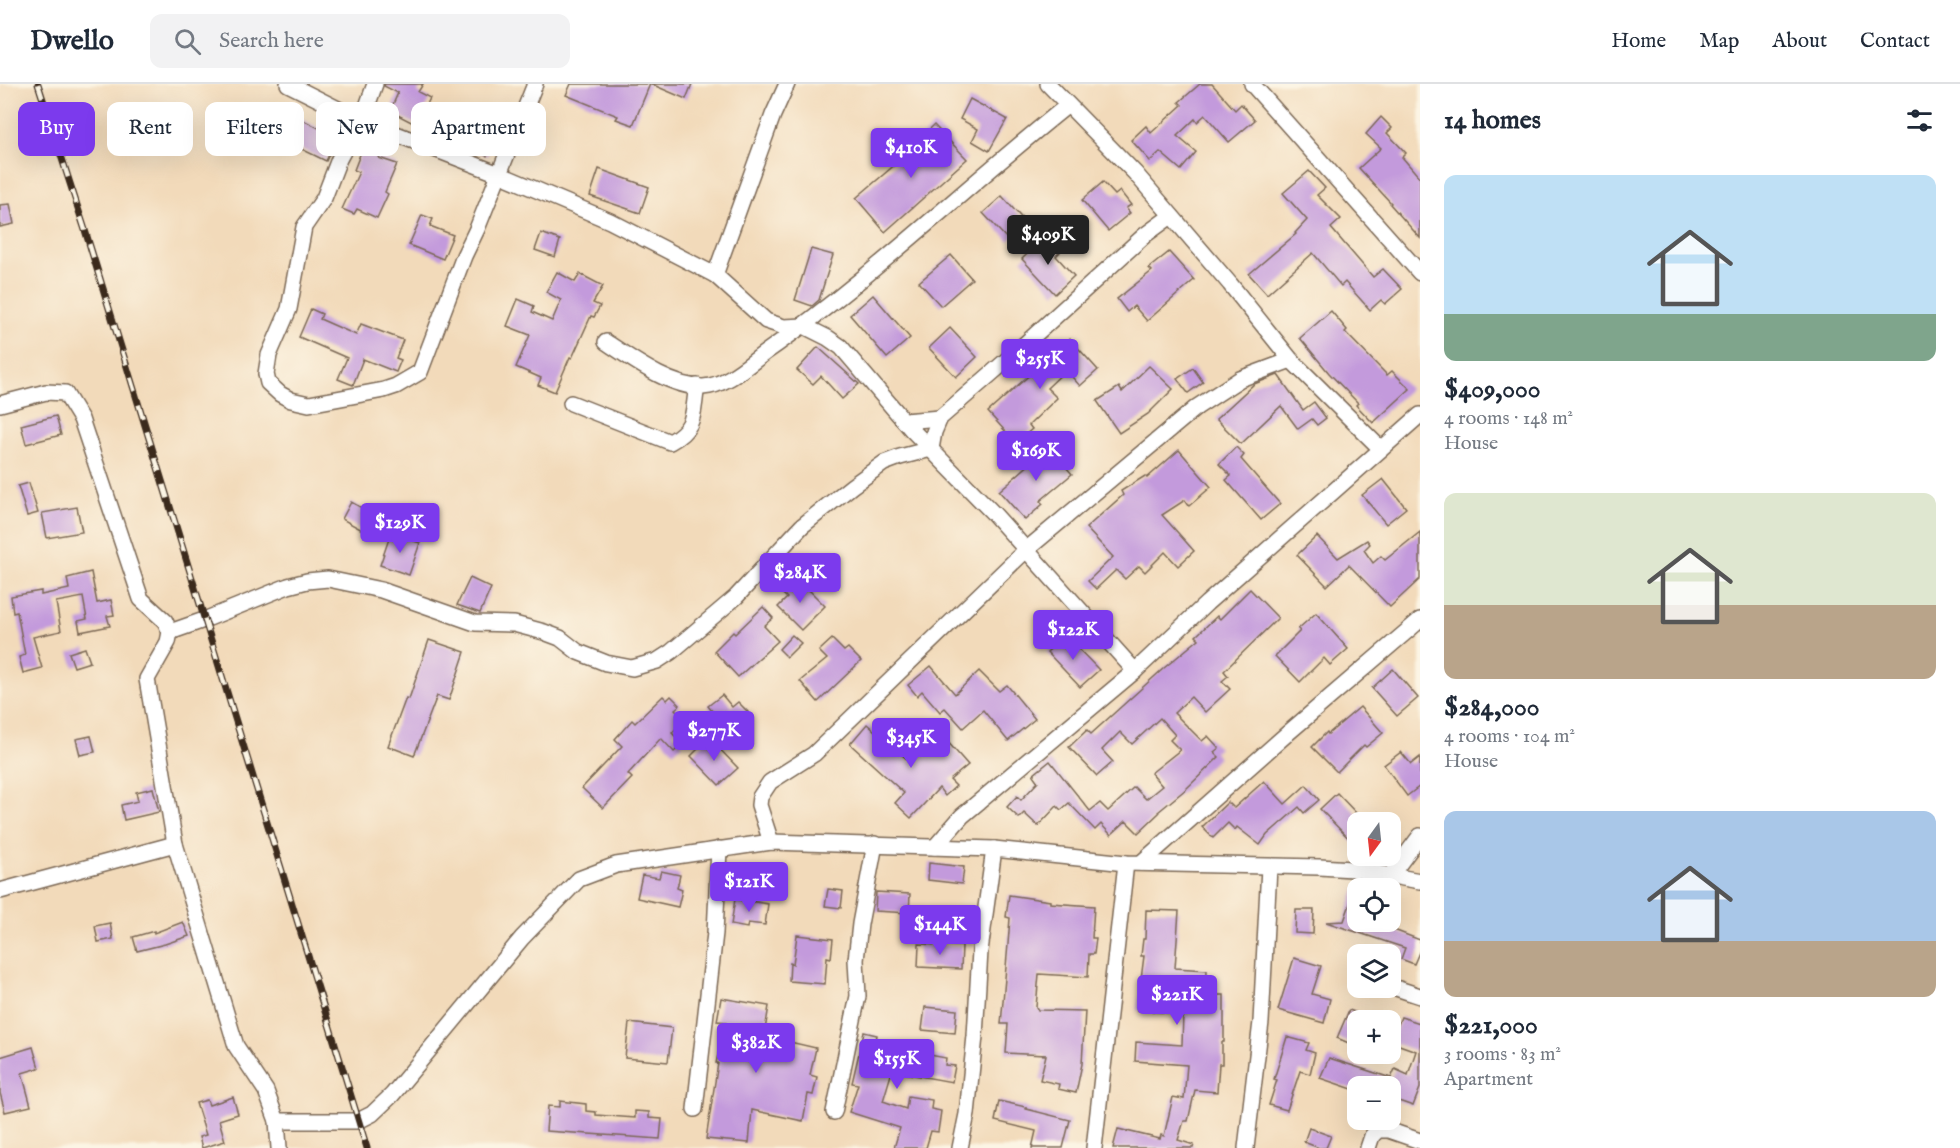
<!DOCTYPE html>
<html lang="en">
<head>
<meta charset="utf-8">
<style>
  body { margin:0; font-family:"IM FELL English",serif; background:#f2f2f3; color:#1f2937; height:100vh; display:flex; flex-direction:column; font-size:22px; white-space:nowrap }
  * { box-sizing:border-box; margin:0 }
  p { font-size:20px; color:#747a83 }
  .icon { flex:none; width:33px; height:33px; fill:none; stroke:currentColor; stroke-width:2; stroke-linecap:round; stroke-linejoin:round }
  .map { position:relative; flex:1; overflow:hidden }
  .sheet { display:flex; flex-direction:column; background:#fff; width:540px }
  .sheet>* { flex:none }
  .banner { position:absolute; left:18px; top:18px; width:570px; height:54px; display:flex; gap:12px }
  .needle { width:39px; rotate:195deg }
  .buttons { position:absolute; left:1347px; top:728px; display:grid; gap:12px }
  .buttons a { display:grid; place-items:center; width:54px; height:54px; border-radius:12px; background:#fff; box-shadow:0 6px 24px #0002; font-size:30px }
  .price { position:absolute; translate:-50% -51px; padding:0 14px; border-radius:6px; background:#7c3aed; color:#fff; font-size:20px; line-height:39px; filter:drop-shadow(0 2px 3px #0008) }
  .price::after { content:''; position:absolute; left:50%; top:36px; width:18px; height:14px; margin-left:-9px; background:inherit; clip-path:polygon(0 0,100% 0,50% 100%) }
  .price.selected { background:#222; color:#fff }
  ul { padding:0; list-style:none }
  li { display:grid; align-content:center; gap:12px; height:318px; padding:0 24px }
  li span { display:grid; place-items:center; height:186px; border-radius:12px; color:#555 }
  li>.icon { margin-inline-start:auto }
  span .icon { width:108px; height:108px; fill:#fffc; stroke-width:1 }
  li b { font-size:26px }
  h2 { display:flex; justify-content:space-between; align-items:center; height:72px; padding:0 24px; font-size:26px }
  .pill { padding:0 21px; border-radius:12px; background:#fff; box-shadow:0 6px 24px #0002; font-size:21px; line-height:54px }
  .pill.selected { background:#7c3aed; color:#fff }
  header { display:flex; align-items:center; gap:36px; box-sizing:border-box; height:84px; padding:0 30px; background:#fff; border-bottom:2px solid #e0e1e3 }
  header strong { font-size:28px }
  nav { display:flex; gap:33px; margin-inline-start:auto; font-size:21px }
  .search { width:420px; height:54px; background:#f2f2f3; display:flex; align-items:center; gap:15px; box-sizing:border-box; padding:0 21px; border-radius:12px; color:#747a83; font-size:22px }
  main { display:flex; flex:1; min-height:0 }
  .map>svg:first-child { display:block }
</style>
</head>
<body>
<header>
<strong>Dwello</strong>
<div class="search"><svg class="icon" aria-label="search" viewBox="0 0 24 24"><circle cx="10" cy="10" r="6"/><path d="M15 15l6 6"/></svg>Search here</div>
<nav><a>Home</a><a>Map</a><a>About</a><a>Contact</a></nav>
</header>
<main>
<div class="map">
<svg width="1420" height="1064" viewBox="0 0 1420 1064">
  <rect width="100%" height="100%" fill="#fcf5e5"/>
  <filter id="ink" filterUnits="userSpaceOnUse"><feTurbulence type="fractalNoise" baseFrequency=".0167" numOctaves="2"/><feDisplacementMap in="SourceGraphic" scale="12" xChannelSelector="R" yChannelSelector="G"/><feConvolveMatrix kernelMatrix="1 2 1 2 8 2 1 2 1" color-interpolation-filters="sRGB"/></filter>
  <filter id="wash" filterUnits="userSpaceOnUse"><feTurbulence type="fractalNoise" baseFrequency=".008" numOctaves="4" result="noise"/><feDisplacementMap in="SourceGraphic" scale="24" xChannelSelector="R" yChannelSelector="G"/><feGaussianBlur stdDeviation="1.35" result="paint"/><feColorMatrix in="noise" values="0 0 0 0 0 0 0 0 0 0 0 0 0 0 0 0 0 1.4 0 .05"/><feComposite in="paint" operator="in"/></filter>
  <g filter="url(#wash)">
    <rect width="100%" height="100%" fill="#f2daba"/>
    <g id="blocks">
      <!-- building -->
      <g fill="#c39adc">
        <path d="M385 0H423L418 8 430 14 417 41 390 27 398 9 384 2Z"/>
        <path d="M571 0H650L633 41 616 35 618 32 566 11Z"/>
        <path d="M651 0H692L686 15Z"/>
        <path d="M1200 0H1212L1235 26 1241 20 1255 36 1229 58 1205 31 1197 38 1195 35 1177 52 1196 68 1181 86 1160 68 1150 77 1131 56 1146 42 1151 49 1182 21 1179 18Z"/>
        <path d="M970 15 1007 35 989 67 972 57 978 45 960 35Z"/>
        <path d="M295 32 337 53 326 77 283 56Z"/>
        <path d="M461 33 482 43 484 37 500 45 487 72 472 65 474 62 452 51Z"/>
        <path d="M1381 33 1392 44 1387 49 1406 69 1402 73 1420 94V154L1390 120 1391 119 1359 84 1381 64 1366 50Z"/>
        <path d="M934 41 967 75 885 148 856 114 918 61 916 58Z"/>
        <path d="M364 60 382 67 379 74 397 80 385 108 388 110 377 134 357 125 354 130 342 125 359 88 354 86Z"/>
        <path d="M599 85 649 103 640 129 590 112Z"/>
        <path d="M1309 87 1325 104 1317 111 1341 135 1331 144 1373 193 1383 185 1402 205 1385 220 1381 216 1370 226 1345 198 1341 202 1313 169 1267 210 1249 190 1296 150 1295 149 1307 136 1283 109Z"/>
        <path d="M1103 98 1115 111 1120 107 1131 121 1126 124 1130 129 1108 147 1082 116Z"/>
        <path d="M1002 112 1027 140 1009 157 983 129Z"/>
        <path d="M10 120 14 140 0 143V121Z"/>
        <path d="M422 131 433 135 430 142 453 151 443 175 409 161Z"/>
        <path d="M541 149 560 156 555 173 535 166Z"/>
        <path d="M1045 153 1060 168 1056 172 1074 192 1055 210 1022 175Z"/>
        <path d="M811 165 833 171 819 216 812 222 795 216Z"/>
        <path d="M1169 168 1194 196 1147 237 1134 222 1127 228 1117 215 1152 187 1149 184Z"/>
        <path d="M951 171 972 195 941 222 919 198Z"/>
        <path d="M557 188 575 198 580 190 603 202 593 219 600 222 594 233 591 232 572 274 570 273 555 308 538 301 541 294 516 283 530 251 507 242 518 215 534 222 532 228 552 237 561 216 546 208Z"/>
        <path d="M873 211 910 254 887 274 850 231Z"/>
        <path d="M311 225 322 230 320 235 356 251 361 240 403 256 396 274 401 276 396 288 363 275 353 301 338 295 347 274 299 253Z"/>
        <path d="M1331 227 1347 246 1345 248 1387 291 1392 287 1410 305 1373 339 1356 321 1358 319 1329 289 1300 254Z"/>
        <path d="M950 244 977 273 956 293 929 264Z"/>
        <path d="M1070 255 1098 286 1080 302 1066 286 1047 304 1057 314 1029 341 1032 345 1016 359 988 328Z"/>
        <path d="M818 263 859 300 842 315 821 292 813 300 797 286Z"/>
        <path d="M1149 282 1173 305 1148 330 1119 349 1097 317 1119 303 1122 308Z"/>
        <path d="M1193 284 1203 298 1188 309 1177 295Z"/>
        <path d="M1278 291 1303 326 1314 318 1326 334 1317 341 1312 335 1298 345 1281 322 1241 360 1216 335 1254 300Z"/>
        <path d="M56 332 61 351 26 360 21 341Z"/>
        <path d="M1047 361 1072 390 1040 417 1043 420 1025 436 999 407 1032 378 1030 376Z"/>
        <path d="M1236 363 1244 371 1241 375 1280 420 1261 436 1226 396 1231 392 1219 380Z"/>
        <path d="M1179 366 1211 403 1189 422 1185 416 1162 431 1194 467 1178 482 1165 468 1145 488 1139 482 1125 495 1116 486 1096 505 1088 497 1113 473 1086 444 1123 411 1121 407 1145 392 1147 394Z"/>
        <path d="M1383 395 1406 424 1386 440 1362 411Z"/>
        <path d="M29 399 38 429 27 432 18 402Z"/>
        <path d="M351 418 373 430 364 447 342 435Z"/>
        <path d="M77 423 82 448 47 454 42 429Z"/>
        <path d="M1420 448V495L1390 523 1349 481 1327 502 1297 471 1317 452 1338 474 1367 456 1370 460 1364 466 1373 479 1381 472 1385 476Z"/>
        <path d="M391 449 420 459 409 491 380 481Z"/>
        <path d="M91 488 97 519 111 516 114 531 107 532 110 542 80 548 78 537 87 535 83 513 56 518 61 547 33 553 42 584 23 589 19 573 25 571 17 528 13 529 11 512 41 507V511L69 505 67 494Z"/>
        <path d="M470 494 491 504 480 529 457 521Z"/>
        <path d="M797 494 825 522 801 546 778 523 787 514 782 509Z"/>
        <path d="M1250 505 1278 534 1224 587 1228 592 1222 597 1230 605 1205 628 1191 613 1174 629 1202 657 1208 652 1219 664 1214 668 1219 673 1186 705 1158 728 1159 729 1138 749 1126 737 1111 751 1101 740 1095 746 1069 719 1061 726 1057 722 1038 742 1024 729 1019 734 1007 723 1017 712 1021 716 1038 698 1033 691 1050 677 1090 727 1100 719 1108 727 1134 703 1146 715 1162 702 1151 689 1180 666 1170 656 1175 651 1160 634 1132 660 1120 648 1102 666 1113 678 1097 692 1069 663 1087 646 1091 650 1164 584 1199 555 1196 552 1217 532 1220 535Z"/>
        <path d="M763 523 773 534 764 542 778 557 738 593 714 567 733 548 735 550Z"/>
        <path d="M1316 529 1348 565 1330 581 1324 574 1300 598 1275 572 1300 547 1298 545Z"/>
        <path d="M792 551 801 559 787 573 779 565Z"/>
        <path d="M1065 551 1099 586 1080 603 1047 568Z"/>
        <path d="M832 555 844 567 848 564 861 577 818 618 800 597 827 575 819 567Z"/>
        <path d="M429 556 465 568 449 616 437 612 414 672 388 662 406 614 409 615Z"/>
        <path d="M85 564 90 578 74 583 69 569Z"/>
        <path d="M931 582 955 610 979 587 999 607 1007 601 1035 635 1008 657 983 626 963 644 945 624 940 628 922 607 917 612 908 601Z"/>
        <path d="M1393 585 1418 614 1397 632 1372 604Z"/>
        <path d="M722 611 732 623 738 618 748 628 731 644 719 631 717 633 708 622Z"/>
        <path d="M663 612 667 616 671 612 680 621 675 625 685 635 672 649 683 660 674 668 661 654 628 690 632 694 603 724 582 704 622 662 615 655 632 636 635 639Z"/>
        <path d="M1360 623 1383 649 1366 663 1364 661 1337 688 1312 663 1327 648 1328 650Z"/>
        <path d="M867 640 910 678 920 664 930 672 947 657 968 681 950 696 956 702 945 712 939 704 911 734 895 719 904 709 850 660Z"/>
        <path d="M91 652 95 668 80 671 76 655Z"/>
        <path d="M709 654 738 684 719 701 691 672Z"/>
        <path d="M1401 668 1411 680 1420 673V702L1407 712 1384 681Z"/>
        <path d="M1264 697 1285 720 1306 701 1319 716 1304 729 1299 723 1267 751 1260 761 1237 743 1235 746 1228 739 1213 754 1202 743 1228 718 1234 724Z"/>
        <path d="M153 704 159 728 124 736 121 721 138 717 136 708Z"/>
        <path d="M1337 709 1358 731V764L1320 725Z"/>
        <path d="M929 779 964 783 962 800 928 796Z"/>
        <path d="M661 787 680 791 677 804 682 806 678 823 637 814 642 791 659 794Z"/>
        <path d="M1356 803 1358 837H1397L1394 846 1420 856V866L1414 880 1401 875 1405 864 1326 838 1344 837Z"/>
        <path d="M828 805 843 807 841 824 825 822Z"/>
        <path d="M876 808 910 810 909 829 875 827Z"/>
        <path d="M1009 811 1050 817V819L1094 822 1092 854H1096L1094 870H1089L1088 893 1039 890 1036 923 1038 926 1085 927 1082 980 1076 1009 1058 1005 1059 1000 1040 996 1046 971 1006 969 1008 940H1001L1008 860 1010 834 1006 833Z"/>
        <path d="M735 815 768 820 765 841 748 839 747 844 731 841Z"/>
        <path d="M1146 826 1179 827 1175 884 1207 886 1206 911H1224V958H1222V980H1219L1217 1008 1195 1006 1188 1037H1184L1178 1056 1194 1061 1193 1064H1113L1118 1045 1160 1055 1161 1051 1164 1052 1173 1013 1184 1015 1187 981 1135 977 1136 958 1182 961 1183 930 1137 926 1144 872H1141L1143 855H1145Z"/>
        <path d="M1296 826H1314L1313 850 1295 849Z"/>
        <path d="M183 838 189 852 165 860 137 867 133 853 154 847V849Z"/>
        <path d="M110 839 113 855 98 858 95 842Z"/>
        <path d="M797 851 833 855 831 874 827 873 825 900 789 897 790 879 793 880Z"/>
        <path d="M919 860 962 862 961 885 918 883Z"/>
        <path d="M1294 874 1321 882 1312 910 1330 915 1324 939 1278 926Z"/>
        <path d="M721 914 769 922 764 952 816 964 810 991 817 993 813 1011 808 1010 803 1037 752 1026 749 1059 706 1055 718 979H716L726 938 717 937Z"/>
        <path d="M925 923 957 926 955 949 922 946Z"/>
        <path d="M1349 926 1363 931 1361 936H1358V944L1351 960 1337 954Z"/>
        <path d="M1401 933 1420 939V1004L1413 1022 1390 1014V1002H1358V1007L1320 994 1329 974 1391 994 1395 985 1408 991 1416 967 1391 958Z"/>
        <path d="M629 939 672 944 668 978 625 974Z"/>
        <path d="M864 948 877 951 876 956 899 960 898 965 946 974 945 981 955 982 952 998 892 987 883 1017 906 1025 908 1012 932 1016 931 1025 941 1027 938 1048 931 1047 926 1064H894L900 1044 849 1028 858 1000 852 999Z"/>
        <path d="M1287 953 1309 959 1306 966 1315 969 1310 990 1300 987 1287 1026 1269 1021 1277 996 1274 995Z"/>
        <path d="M33 963 39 984 22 989 31 1022 5 1028 0 1009V973Z"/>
        <path d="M233 1013 238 1030 219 1036 225 1057 202 1064 199 1053 206 1051 196 1019 207 1016 209 1021Z"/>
        <path d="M560 1017 586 1020V1027L596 1028V1031L635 1034V1027L649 1028V1034L662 1035 660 1055 546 1047 548 1022 560 1023Z"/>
        <path d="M999 1017 1026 1023V1025L1070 1036 1063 1064H1032L1036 1047 995 1037Z"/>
        <path d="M1309 1044 1331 1052 1326 1064H1319L1304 1058Z"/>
      </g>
    </g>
  </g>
  <g filter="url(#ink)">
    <use href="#blocks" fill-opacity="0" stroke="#7b6855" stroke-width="1.5"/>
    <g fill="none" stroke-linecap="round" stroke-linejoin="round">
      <defs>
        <g id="minor">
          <path d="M288 0 360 36 339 75 324 114 304 143 289 225 269 271 266 290 268 299 280 310 291 316 309 320 384 306 396 302 420 288 464 172 477 145 535 0"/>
          <path d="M375 0 365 28 360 36 499 90 610 137 715 191 766 237 784 243 804 242 828 254 841 263 911 345 994 430 1135 587"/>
          <path d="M1048 0 1135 89 1230 200 1291 276 1381 365"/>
          <path d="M1252 0 1420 189"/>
          <path d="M715 191 773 31 787 0"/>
          <path d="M606 258C632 275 671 304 703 303 726 302 748 281 766 268 872 194 966 102 1068 21"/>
          <path d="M571 319 670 358C697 343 692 330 697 302"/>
          <path d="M0 320 46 308 65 309 81 335 141 515 165 537 170 548 168 558 147 595 175 760"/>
          <path d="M904 337 940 334"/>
          <path d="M170 548 204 536 288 502 307 497 328 495 381 506 475 539 514 540 544 548 560 554 578 568 606 579 632 584 657 577 671 568 736 513 802 442 852 402 884 379 900 373 931 365 934 348 940 334 1015 269 1145 151 1171 132"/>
          <path d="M771 758 759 721 760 713 770 698 814 670 1026 466 1197 323 1240 295 1291 276"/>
          <path d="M935 763 962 732 1135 587 1207 519 1420 331"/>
          <path d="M1141 779 1288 649 1420 536"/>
          <path d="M1391 791 1420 752"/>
          <path d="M0 807 175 760 236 962 266 1007 277 1037H358L372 1030 392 1011 522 854 579 795 616 781 771 758 994 765 1126 779 1319 783 1353 785 1420 797"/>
          <path d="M1390 902 1420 912"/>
          <path d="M695 1025 715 849 719 765"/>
          <path d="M834 1028 858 912 856 876 860 840 875 760"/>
          <path d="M277 1037 279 1064"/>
          <path d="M960 1064 967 1030 975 952 980 867 994 765"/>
          <path d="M1094 1064 1126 779"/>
          <path d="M1246 1064 1261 938 1269 783"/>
          <path d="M1368 1064 1372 1052 1378 1046H1388L1420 1057"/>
        </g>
      </defs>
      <!-- minor casing -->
      <use href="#minor" stroke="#7b6855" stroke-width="18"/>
      <!-- minor -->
      <use href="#minor" stroke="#fff" stroke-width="15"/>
      <defs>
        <path id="rail" d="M38 0 85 146 367 1064"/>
      </defs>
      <!-- rail casing -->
      <use href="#rail" stroke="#3b2a1e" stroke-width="7"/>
      <!-- rail -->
      <use href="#rail" stroke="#fcf5e5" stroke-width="4.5" stroke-dasharray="14" stroke-linecap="butt"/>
    </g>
  </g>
</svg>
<div class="buttons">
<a><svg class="needle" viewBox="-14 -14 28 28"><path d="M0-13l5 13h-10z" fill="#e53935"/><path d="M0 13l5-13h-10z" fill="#747a83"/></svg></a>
<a><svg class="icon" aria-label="locate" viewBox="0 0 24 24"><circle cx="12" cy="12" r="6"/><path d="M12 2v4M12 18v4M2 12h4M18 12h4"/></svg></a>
<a><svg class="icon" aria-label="layers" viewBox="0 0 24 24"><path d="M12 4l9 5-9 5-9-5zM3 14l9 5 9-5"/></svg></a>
<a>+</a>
<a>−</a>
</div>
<b class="price" style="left:911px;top:95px">$410K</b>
<b class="price selected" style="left:1048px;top:182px">$409K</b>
<b class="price" style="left:1040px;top:306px">$255K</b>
<b class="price" style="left:1036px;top:398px">$169K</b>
<b class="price" style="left:400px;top:470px">$129K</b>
<b class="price" style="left:800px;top:520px">$284K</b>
<b class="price" style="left:1073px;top:577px">$122K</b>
<b class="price" style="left:714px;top:678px">$277K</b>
<b class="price" style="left:911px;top:685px">$345K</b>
<b class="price" style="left:749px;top:829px">$121K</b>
<b class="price" style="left:940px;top:872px">$144K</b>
<b class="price" style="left:1177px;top:942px">$221K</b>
<b class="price" style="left:756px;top:990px">$382K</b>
<b class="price" style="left:897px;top:1006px">$155K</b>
<div class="banner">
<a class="pill selected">Buy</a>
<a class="pill">Rent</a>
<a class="pill">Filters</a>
<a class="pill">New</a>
<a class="pill">Apartment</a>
</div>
</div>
<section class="sheet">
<h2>14 homes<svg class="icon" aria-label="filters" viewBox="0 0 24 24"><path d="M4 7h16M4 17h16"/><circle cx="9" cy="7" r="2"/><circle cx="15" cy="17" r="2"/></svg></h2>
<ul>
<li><span style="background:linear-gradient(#bfe0f5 75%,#7fa58c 0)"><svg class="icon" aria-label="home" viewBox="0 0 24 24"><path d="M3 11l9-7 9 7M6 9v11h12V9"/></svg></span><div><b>$409,000</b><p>4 rooms · 148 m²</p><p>House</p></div></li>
<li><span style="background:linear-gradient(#dfe7d0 60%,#b9a48a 0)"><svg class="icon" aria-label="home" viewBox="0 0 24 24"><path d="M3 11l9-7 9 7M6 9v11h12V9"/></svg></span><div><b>$284,000</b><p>4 rooms · 104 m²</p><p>House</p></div></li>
<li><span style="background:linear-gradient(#a9c7e8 70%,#b9a48a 0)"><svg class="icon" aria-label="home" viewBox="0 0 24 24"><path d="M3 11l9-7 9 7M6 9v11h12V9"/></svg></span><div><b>$221,000</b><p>3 rooms · 83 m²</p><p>Apartment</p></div></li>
</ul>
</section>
</main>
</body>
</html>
